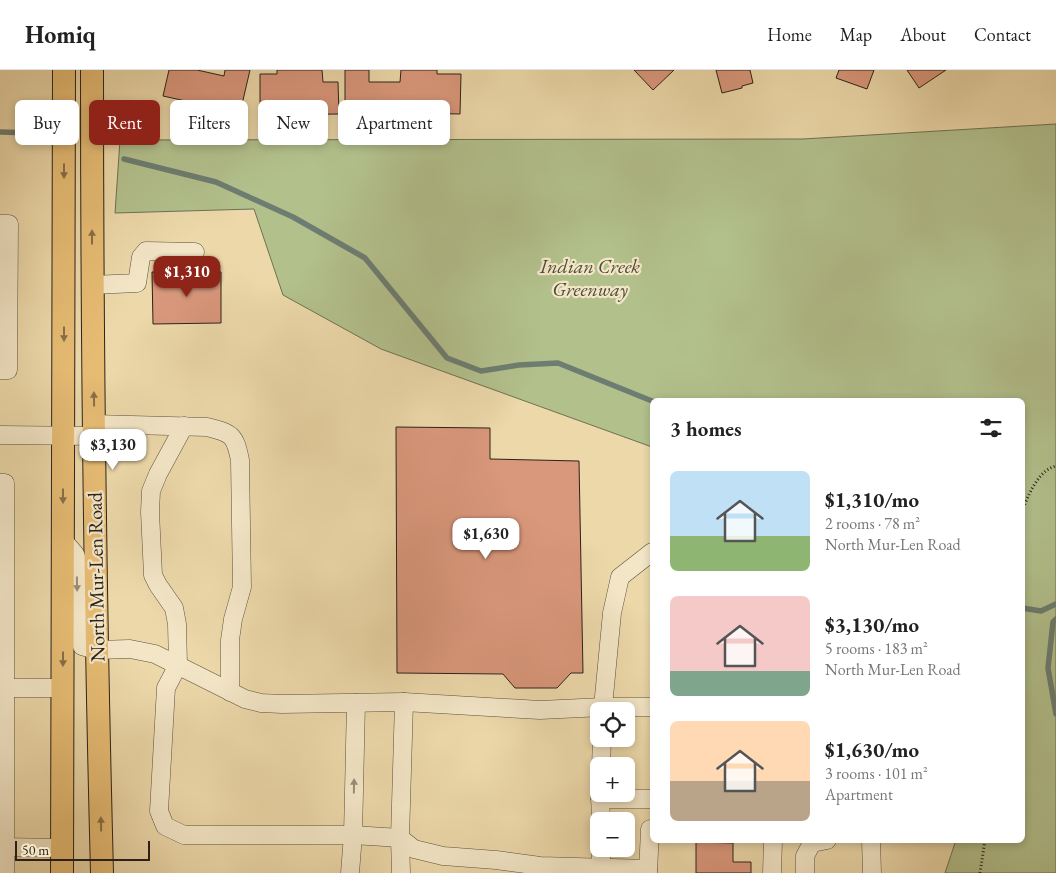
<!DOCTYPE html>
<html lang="en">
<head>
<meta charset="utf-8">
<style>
  body { margin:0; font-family:"EB Garamond",serif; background:#f2f2f2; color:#222; height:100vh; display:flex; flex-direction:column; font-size:19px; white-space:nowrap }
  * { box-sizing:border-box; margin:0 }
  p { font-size:16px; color:#767676 }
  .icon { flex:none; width:28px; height:28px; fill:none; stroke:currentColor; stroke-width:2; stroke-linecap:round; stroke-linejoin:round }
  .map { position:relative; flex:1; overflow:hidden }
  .sheet { position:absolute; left:650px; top:328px; width:375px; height:445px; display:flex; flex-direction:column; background:#fff; border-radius:8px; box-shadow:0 2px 8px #0003 }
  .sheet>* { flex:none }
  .hud { position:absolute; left:15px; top:30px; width:475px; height:45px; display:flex; gap:10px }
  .controls { position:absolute; left:590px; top:632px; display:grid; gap:10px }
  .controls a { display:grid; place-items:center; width:45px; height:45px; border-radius:8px; background:#fff; box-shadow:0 2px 8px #0003; font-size:25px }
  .scale { position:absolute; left:15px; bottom:12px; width:135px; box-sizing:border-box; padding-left:5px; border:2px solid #2c221b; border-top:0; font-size:14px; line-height:18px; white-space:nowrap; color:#2c221b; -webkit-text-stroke:4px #f3e6c7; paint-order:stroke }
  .price { position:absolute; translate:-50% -42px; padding:0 11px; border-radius:10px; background:#fff; color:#222; font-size:16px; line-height:32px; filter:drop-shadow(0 1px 2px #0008) }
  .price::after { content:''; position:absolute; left:50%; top:30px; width:15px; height:11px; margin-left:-8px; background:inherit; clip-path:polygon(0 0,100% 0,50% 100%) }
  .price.selected { background:#8f2418; color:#fff }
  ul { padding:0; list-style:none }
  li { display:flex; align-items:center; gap:15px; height:125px; padding:0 20px }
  li span { display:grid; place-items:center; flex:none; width:140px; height:100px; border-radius:8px; color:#555 }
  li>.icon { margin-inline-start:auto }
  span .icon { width:60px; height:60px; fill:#fffc; stroke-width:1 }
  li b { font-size:21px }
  h2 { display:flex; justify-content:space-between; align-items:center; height:60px; padding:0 20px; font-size:21px }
  .tag { padding:0 18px; border-radius:8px; background:#fff; box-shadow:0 2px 8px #0003; font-size:18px; line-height:45px }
  .tag.selected { background:#8f2418; color:#fff }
  header { display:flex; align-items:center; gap:30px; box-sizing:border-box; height:70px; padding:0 25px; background:#fff; border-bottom:1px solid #e0e0e0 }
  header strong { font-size:24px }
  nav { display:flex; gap:28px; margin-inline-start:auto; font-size:18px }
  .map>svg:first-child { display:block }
</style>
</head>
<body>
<header>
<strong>Homiq</strong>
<nav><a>Home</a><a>Map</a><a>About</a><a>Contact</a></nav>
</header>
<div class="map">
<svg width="1056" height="803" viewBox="0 0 1056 803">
  <rect width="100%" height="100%" fill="#ecd8a9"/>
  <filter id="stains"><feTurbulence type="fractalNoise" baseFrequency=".004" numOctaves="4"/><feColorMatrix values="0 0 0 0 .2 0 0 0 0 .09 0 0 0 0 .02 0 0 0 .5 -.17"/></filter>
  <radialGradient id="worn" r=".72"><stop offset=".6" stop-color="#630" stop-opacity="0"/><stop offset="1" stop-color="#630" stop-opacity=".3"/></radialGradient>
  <!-- green -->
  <path fill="#b2c08c" stroke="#6f7154" d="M1056 54V803H945L956 770H1022V330H652V377L381 279 283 225 254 139 115 143 120 70 803 69Z"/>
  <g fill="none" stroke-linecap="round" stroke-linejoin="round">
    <!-- stream -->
    <g stroke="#6d7d71" stroke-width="5.5">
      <path d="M0 62 33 63"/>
      <path d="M124 89 216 112 293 147 365 188 447 288 481 301 519 295 558 293 652 331"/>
      <path d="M1022 538 1041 541 1056 534"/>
      <path d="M1056 549 1053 552 1048 598 1056 644"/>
    </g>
  </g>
  <!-- building -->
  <g fill="#d9977b" stroke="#2c221b">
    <path d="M169 0H197L224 6 225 0H250L240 43 163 26Z"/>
    <path d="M277 0H322L323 12H338L339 44 260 45V4H277Z"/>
    <path d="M345 0H369V12H400L401 0H437V4H461L460 44 345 42Z"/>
    <path d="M634 0H674L653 20Z"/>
    <path d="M716 0H750L753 13 742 16V18L722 23Z"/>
    <path d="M839 0H874L867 19 836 8Z"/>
    <path d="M907 0H946L919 18Z"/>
    <path d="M152 202H221V253L153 254Z"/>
    <path d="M396 357 490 358V389L579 391 583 603H571L557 618H515L503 604 397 603Z"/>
    <path d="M696 772 733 773V792H751V803H696Z"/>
  </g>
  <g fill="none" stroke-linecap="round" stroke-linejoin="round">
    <defs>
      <g id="minor">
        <path d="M0 154H9L8 300H0"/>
        <path d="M92 215 137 213 141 187 146 181 195 182"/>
        <path d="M94 354 207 357C232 363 235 365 240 390L242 517 233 549 230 570V622"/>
        <path d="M184 356 158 404 151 421 150 442 153 505 158 515 174 538 177 554 178 595 166 618 159 741 165 756 184 765H353L400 768 404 632"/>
        <path d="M0 365 94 366"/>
        <path d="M0 413H5V803"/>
        <path d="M63 470 75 484 77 490 78 566 82 576 96 580 130 579 155 584 245 629 261 633 282 634 404 632 540 640 603 637V641"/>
        <path d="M652 482 620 507 612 543 603 637H652"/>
        <path d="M0 618H62"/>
        <path d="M601 696 602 669"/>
        <path d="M600 724 601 751"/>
        <path d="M600 729H652"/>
        <path d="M400 768 414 779 443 786 496 790 540 796 648 799"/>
        <path d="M400 768 401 803"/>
        <path d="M871 770 872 803"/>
        <path d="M0 777 62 778"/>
        <path d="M350 803 353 765 356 633"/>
        <path d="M601 803V779"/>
        <path d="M648 803 650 759H652"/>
        <path d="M772 803 773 770"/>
        <path d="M805 803V786L812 773 827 770"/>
      </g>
      <g id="major">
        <path d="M92 0C92 268 95 535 102 803"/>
        <path d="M62 803 64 0"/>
      </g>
    </defs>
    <!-- minor casing -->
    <use href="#minor" stroke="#5c503e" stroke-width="19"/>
    <!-- major casing -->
    <use href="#major" stroke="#2c221b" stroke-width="24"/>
    <!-- path -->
    <g stroke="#2c221b" stroke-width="3" stroke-dasharray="1 2.5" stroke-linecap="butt">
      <path d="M1022 441C1028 426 1038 400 1056 396"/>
      <path d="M980 803 985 770"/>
    </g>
    <!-- minor -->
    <use href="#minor" stroke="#f3e6c7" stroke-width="18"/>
    <!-- major -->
    <use href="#major" stroke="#e6bc74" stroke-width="22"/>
  </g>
  <!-- one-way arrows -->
  <defs><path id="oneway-solid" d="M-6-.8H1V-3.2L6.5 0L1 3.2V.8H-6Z" transform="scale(1.25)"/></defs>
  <g fill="#896f48">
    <use href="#oneway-solid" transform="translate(64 101) rotate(90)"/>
    <use href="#oneway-solid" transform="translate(92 167) rotate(-90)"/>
    <use href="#oneway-solid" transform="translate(64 264) rotate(90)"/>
    <use href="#oneway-solid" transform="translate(94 329) rotate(-91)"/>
    <use href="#oneway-solid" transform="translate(63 426) rotate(90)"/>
    <use href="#oneway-solid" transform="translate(63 589) rotate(90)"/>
    <use href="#oneway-solid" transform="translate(101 754) rotate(-91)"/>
  </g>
  <g fill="#998e7a">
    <use href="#oneway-solid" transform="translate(77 514) rotate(89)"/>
    <use href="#oneway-solid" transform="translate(354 716) rotate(-89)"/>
  </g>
  <g text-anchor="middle" stroke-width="4.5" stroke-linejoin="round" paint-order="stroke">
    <!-- park labels -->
    <g font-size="20" font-style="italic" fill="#4e4a37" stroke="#f3e6c7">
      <text x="590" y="203">Indian Creek<tspan x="590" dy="23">Greenway</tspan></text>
    </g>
    <!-- street labels -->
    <g font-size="20" fill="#2c221b" stroke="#f3e6c7">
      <text transform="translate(96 507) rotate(-91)" y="7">North Mur-Len Road</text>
    </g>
  </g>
  <rect width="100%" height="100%" filter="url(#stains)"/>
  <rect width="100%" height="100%" fill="url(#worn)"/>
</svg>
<div class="controls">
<a><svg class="icon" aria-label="locate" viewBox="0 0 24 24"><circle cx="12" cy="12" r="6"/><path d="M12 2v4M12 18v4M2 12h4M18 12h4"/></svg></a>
<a>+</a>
<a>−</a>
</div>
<div class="scale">50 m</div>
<b class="price selected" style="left:187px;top:228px">$1,310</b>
<b class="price" style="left:113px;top:401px">$3,130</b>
<b class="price" style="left:486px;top:490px">$1,630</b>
<div class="hud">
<a class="tag">Buy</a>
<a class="tag selected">Rent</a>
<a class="tag">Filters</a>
<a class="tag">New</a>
<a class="tag">Apartment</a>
</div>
<section class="sheet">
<h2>3 homes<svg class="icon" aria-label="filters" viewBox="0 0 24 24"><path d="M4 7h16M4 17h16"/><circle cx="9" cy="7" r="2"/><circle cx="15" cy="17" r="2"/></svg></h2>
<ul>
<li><span style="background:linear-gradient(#bfe0f5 65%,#8fb573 0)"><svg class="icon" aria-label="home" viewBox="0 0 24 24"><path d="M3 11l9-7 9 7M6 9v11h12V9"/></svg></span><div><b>$1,310/mo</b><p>2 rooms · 78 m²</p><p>North Mur-Len Road</p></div></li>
<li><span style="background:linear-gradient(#f6c9c9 75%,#7fa58c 0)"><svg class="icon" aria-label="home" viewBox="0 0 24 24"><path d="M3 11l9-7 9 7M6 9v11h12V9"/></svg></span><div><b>$3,130/mo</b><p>5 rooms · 183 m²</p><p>North Mur-Len Road</p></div></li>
<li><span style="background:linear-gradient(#ffd9b3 60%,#b9a48a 0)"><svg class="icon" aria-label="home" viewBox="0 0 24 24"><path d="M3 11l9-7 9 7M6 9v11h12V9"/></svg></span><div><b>$1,630/mo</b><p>3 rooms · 101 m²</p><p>Apartment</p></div></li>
</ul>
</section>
</div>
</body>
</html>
